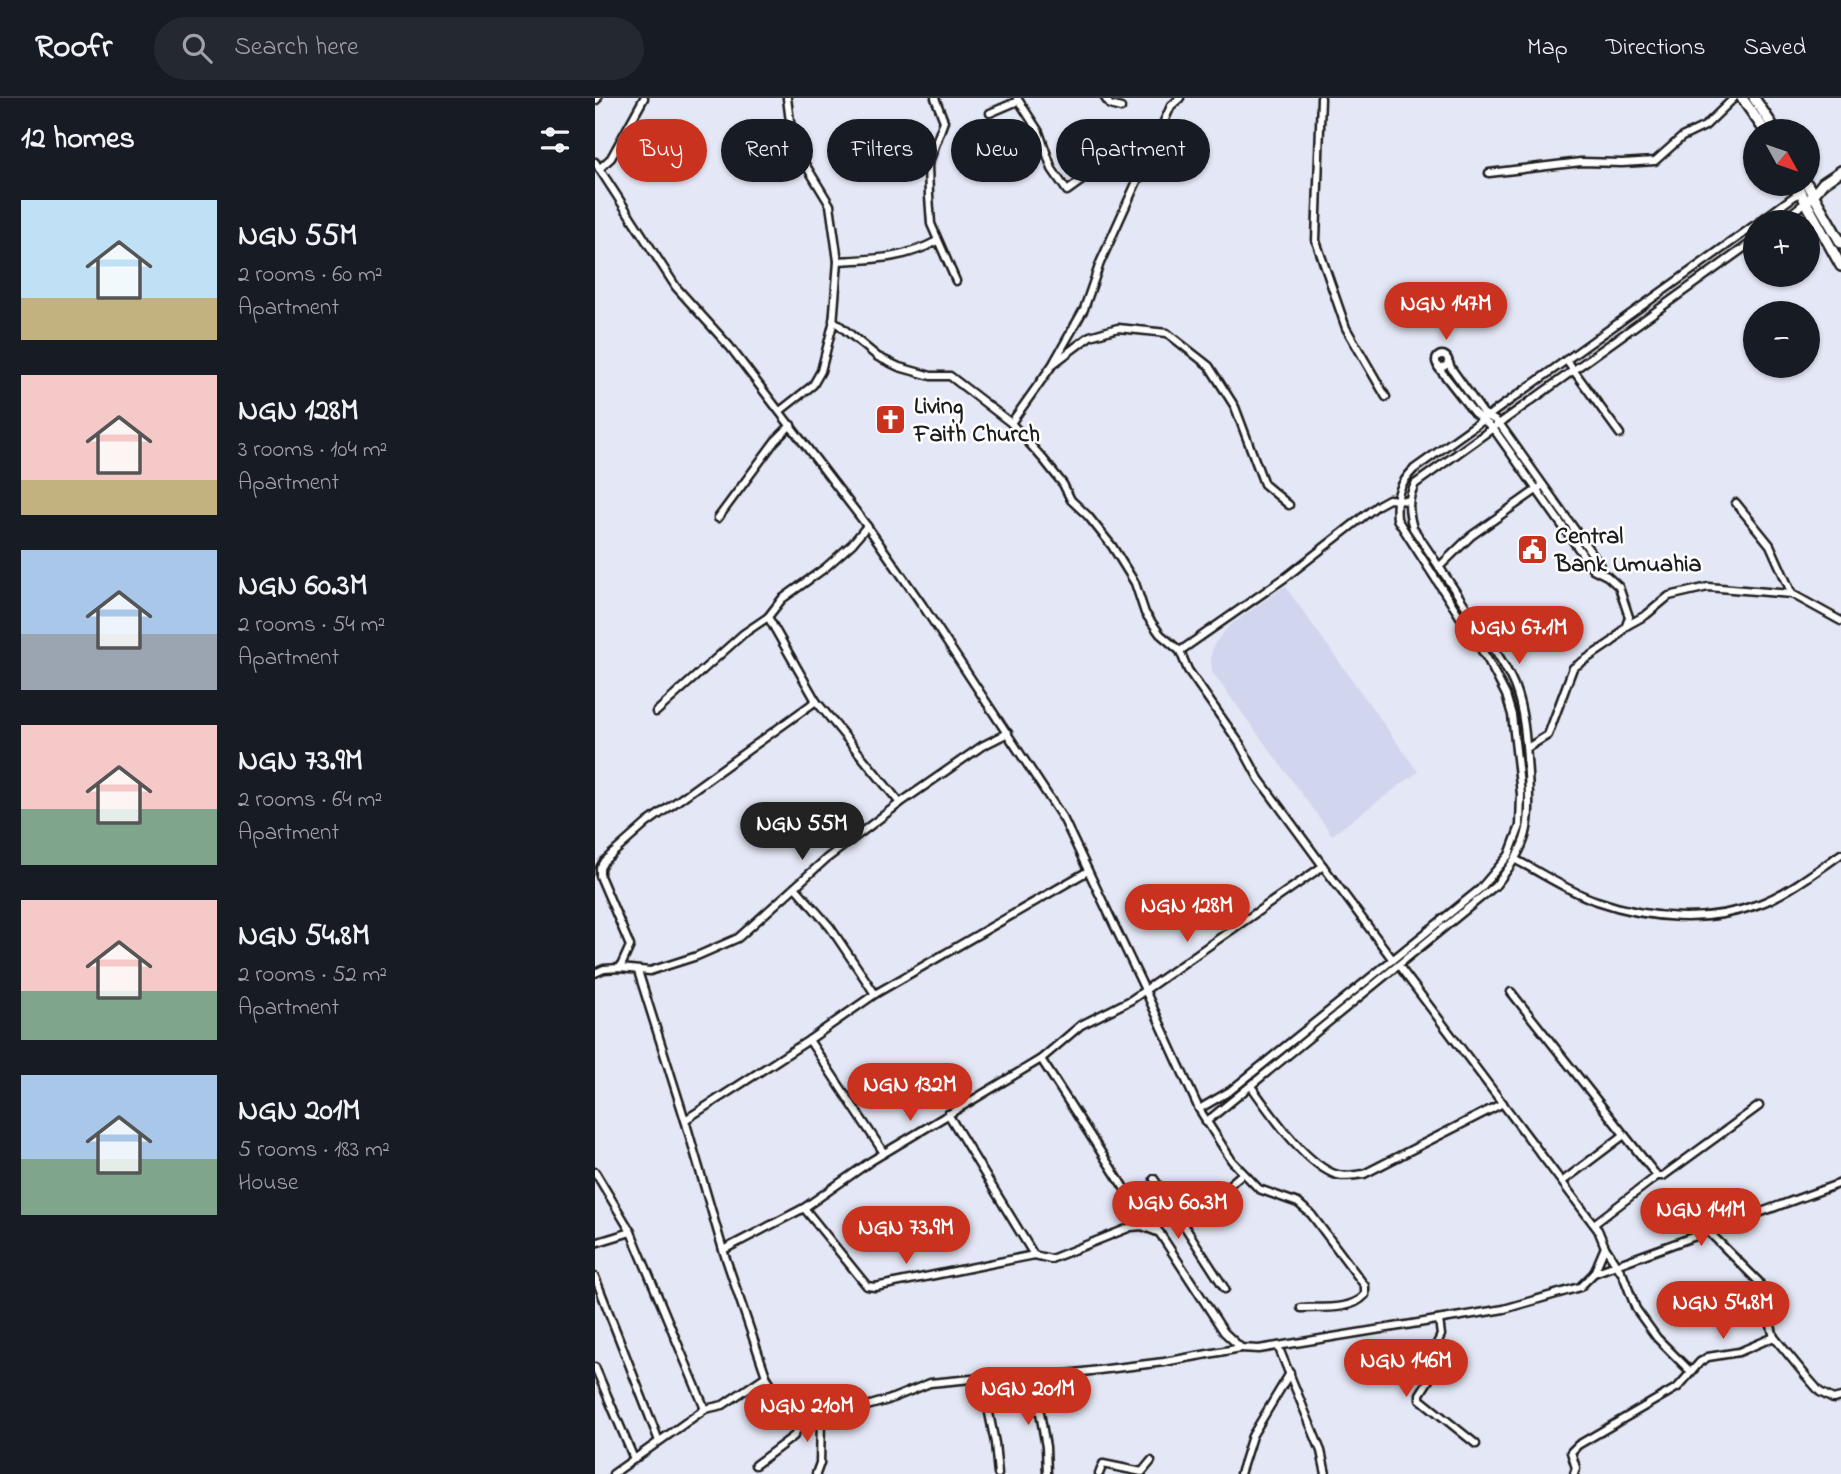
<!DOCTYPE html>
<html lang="en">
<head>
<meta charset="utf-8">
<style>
  body { margin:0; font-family:"Indie Flower",sans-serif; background:#242831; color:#f1f3f6; height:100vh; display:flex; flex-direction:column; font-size:26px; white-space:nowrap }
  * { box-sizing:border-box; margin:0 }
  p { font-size:23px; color:#9ea1a6 }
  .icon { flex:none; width:38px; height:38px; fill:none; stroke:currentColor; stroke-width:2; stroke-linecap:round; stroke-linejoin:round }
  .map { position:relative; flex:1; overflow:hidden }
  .panel { display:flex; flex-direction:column; background:#171b24; width:595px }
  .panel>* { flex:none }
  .top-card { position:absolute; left:21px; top:21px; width:665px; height:63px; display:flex; gap:14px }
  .needle { width:46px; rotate:130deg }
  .tools { position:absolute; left:1148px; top:21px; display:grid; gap:14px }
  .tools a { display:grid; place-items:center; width:77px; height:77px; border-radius:50%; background:#171b24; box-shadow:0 2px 5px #0004; font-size:35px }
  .price { position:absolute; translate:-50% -60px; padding:0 16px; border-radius:24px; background:#c8321e; color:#fff; font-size:23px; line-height:46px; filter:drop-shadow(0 2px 4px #0008) }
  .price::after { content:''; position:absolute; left:50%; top:42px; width:21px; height:16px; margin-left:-10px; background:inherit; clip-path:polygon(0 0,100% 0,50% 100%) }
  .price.active { background:#222; color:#fff }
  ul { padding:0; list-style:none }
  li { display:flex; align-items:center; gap:21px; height:175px; padding:0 21px }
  li span { display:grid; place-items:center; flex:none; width:196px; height:140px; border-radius:0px; color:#555 }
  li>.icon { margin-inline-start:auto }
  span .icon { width:84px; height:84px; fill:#fffc; stroke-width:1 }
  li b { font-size:30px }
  h2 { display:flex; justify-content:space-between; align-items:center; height:84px; padding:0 21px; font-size:30px }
  .chip { padding:0 24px; border-radius:32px; background:#171b24; box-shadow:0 2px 5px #0004; font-size:24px; line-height:63px }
  .chip.active { background:#c8321e; color:#fff }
  header { display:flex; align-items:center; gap:42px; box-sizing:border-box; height:98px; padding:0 35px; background:#171b24; border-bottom:2px solid #363941 }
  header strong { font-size:33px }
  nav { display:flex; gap:38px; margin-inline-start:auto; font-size:24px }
  .search { width:490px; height:63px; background:#242831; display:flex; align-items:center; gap:18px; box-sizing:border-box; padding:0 24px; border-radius:38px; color:#9ea1a6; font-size:26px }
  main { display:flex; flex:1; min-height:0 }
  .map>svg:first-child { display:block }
</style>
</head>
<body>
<header>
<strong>Roofr</strong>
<div class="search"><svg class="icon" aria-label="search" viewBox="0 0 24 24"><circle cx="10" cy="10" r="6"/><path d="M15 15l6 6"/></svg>Search here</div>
<nav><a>Map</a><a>Directions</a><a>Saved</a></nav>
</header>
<main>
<section class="panel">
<h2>12 homes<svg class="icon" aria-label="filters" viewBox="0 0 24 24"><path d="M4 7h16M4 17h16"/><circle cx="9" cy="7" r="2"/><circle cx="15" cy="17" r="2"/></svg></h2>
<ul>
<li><span style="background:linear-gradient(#bfe0f5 70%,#c2b280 0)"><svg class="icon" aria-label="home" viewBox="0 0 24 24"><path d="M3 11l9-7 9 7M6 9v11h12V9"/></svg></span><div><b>NGN 55M</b><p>2 rooms · 60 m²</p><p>Apartment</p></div></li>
<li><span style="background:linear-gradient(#f6c9c9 75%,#c2b280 0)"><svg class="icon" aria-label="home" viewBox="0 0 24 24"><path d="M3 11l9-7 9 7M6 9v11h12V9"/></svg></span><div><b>NGN 128M</b><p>3 rooms · 104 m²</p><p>Apartment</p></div></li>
<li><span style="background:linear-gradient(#a9c7e8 60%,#9aa5b1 0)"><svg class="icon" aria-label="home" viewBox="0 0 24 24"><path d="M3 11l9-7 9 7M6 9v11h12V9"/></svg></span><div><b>NGN 60.3M</b><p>2 rooms · 54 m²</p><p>Apartment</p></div></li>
<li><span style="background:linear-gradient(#f6c9c9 60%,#7fa58c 0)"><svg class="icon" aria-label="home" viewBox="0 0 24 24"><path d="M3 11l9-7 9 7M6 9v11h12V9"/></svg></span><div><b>NGN 73.9M</b><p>2 rooms · 64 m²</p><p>Apartment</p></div></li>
<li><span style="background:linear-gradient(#f6c9c9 65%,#7fa58c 0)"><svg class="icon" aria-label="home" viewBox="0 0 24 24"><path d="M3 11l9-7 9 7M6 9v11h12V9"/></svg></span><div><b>NGN 54.8M</b><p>2 rooms · 52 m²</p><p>Apartment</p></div></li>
<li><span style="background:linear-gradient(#a9c7e8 60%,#7fa58c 0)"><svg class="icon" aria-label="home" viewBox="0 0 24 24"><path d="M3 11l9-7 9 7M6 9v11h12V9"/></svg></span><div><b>NGN 201M</b><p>5 rooms · 183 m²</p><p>House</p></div></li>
</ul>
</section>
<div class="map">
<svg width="1246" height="1376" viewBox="0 0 1246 1376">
  <rect width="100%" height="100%" fill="#e4e7f5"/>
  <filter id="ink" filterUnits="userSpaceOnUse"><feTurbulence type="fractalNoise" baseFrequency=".0143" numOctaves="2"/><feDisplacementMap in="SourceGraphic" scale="14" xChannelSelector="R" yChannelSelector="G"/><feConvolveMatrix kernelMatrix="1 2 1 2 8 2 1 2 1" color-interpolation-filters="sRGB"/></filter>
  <g filter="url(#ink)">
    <!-- built -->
    <path fill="#d1d6ee" d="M690 488 823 674 737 737 617 574 616 557 619 546 634 528Z"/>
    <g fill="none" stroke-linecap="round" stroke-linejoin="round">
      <defs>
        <g id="street">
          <path d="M340 0 349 23 333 67 334 98 336 126 361 183"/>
          <path d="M422 0 444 34 457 71 472 93 543 42H561"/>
          <path d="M510 0 515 7 526 10"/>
          <path d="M726 0 721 143 751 230 791 299"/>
          <path d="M395 15 423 3"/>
          <path d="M0 64 81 189 135 249 272 428 328 508 469 722 550 892 604 1011 637 1063 664 1091 703 1105 716 1116 770 1188V1197C756 1213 726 1209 706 1210"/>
          <path d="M4 71 16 60 49 0"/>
          <path d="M894 75 986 64 1027 65 1060 63 1087 39 1110 28 1139 0"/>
          <path d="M1164 124 1205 94"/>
          <path d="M1185 124 1211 104"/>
          <path d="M243 163C279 161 309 161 342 143"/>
          <path d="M238 222 283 259 304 269 336 278H355L416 325"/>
          <circle cx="847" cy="263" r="6"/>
          <path d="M853 262 856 270 888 315 904 325 1005 467 1006 474"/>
          <path d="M971 262 1025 336"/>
          <path d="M459 264 489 211 505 165 576 8 585 0"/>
          <path d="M843 269 879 315 898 330 998 471 1012 478 1024 489 1034 519 1031 528 1018 543 978 570 953 637 932 650"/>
          <path d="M185 313 218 287 226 273 238 226 243 163 235 107 207 61 197 39 192 0"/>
          <path d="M1141 405 1175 447 1197 496"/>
          <path d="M694 407 669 386 640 309 614 268 572 235 523 230 495 238 458 266 416 325 449 362 468 386 476 402 493 418 517 448 540 485 550 515 565 536 585 553 593 572 645 646 664 681 728 768"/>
          <path d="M123 420 180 343 196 327"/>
          <path d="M844 469 876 438 944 390"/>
          <path d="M173 519 221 603"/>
          <path d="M1031 528 1051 517 1074 498 1113 489 1197 496 1246 523"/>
          <path d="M585 553 691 479 783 407 794 401 814 403"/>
          <path d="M61 614 148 536 173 519 187 501 230 470 257 446 272 428"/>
          <path d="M921 762C947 775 974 794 1002 803 1054 821 1112 826 1164 806 1188 798 1225 771 1246 756"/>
          <path d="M200 789 235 829 280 896 493 773"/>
          <path d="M25 870 35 848 5 778V770L9 763 52 725 221 603 305 705"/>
          <path d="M43 873 90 1022 214 942 280 896"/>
          <path d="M0 875 9 871 25 870 55 873 102 858 143 840 231 761 305 705 387 648 413 635"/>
          <path d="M916 894 1062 1078H1068L1164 1008"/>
          <path d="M214 942 289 1055"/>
          <path d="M446 961 531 1093 562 1131 629 1234 646 1250 664 1251 909 1211 985 1189 999 1175 1010 1149 1003 1132 804 868"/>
          <path d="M656 988C675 1015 707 1061 737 1075 747 1080 759 1077 769 1076L908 1005"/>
          <path d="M604 1011 635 993 885 791 914 757 925 728 926 696 917 617 911 597 893 562 802 421C800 400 804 386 819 371L1160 127"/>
          <path d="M353 1016 439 1157 456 1161 536 1129 547 1128 565 1135"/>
          <path d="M611 1024 900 788C935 745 936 730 933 676 931 646 930 615 919 587 909 564 894 543 880 523 860 492 839 461 818 430 813 413 812 402 820 386L1160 142"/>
          <path d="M0 1074 36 1134 110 1311"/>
          <path d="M559 1081 630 1191"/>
          <path d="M968 1083 1029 1037"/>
          <path d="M209 1110 272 1188 280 1189 439 1157"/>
          <path d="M588 1126 647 1076"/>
          <path d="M999 1126 1062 1078"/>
          <path d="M1113 1133 1164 1184 1179 1239 1211 1278 1225 1294 1238 1301 1246 1299"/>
          <path d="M0 1145 36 1134"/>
          <path d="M1010 1149 1028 1177 1041 1211 1062 1240 1096 1274"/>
          <path d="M128 1152 209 1110 276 1063 446 961 486 927 536 902 728 768 798 862"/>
          <path d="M999 1175 1246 1085"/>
          <path d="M0 1179 64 1343"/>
          <path d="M844 1222 846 1237 835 1260 837 1277 825 1296V1301L881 1346"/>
          <path d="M683 1248 726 1353 731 1376"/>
          <path d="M0 1269 39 1361"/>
          <path d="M171 1278 191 1310 199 1319 214 1322 226 1321 293 1302 335 1285 387 1280H439L569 1264 646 1250"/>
          <path d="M387 1280 400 1345 403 1376"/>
          <path d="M439 1280 451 1349 452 1376"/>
          <path d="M160 1367 199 1338 207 1321"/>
          <path d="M18 1376 110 1311 128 1307 171 1278 128 1152 90 1022"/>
          <path d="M221 1376 225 1365 226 1321"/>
          <path d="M504 1376 508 1366 547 1374 556 1363"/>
          <path d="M645 1376 657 1338 695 1275"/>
          <path d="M979 1376 981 1370 976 1354 983 1347 1083 1289 1105 1264 1113 1259 1144 1254 1179 1239"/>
        </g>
        <g id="secondary">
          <path d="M1147 0 1170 33"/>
          <path d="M1159 0 1181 33"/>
          <path d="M0 1 1 0"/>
          <path d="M1201 86 1246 168"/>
          <path d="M1212 86 1246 145"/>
          <path d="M1216 100 1228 85 1246 73"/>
        </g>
      </defs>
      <!-- street casing -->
      <use href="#street" stroke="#1c1c1c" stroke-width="11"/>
      <!-- secondary casing -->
      <use href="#secondary" stroke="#1c1c1c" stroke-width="14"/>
      <!-- street -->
      <use href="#street" stroke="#fff" stroke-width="6"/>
      <!-- secondary -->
      <use href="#secondary" stroke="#fff" stroke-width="9"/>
    </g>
  </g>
  <!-- icons -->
  <defs>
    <symbol id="church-square" viewBox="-11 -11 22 22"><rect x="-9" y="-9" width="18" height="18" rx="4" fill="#c8321e" stroke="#fff"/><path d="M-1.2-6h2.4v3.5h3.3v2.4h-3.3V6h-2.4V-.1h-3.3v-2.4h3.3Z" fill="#fff"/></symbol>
    <symbol id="civic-square" viewBox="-11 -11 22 22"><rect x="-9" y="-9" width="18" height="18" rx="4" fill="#c8321e" stroke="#fff"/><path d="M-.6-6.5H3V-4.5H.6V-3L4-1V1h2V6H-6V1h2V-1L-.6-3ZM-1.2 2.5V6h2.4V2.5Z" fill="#fff"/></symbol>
  </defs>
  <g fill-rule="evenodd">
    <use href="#church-square" x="278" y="304" width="35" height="35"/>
    <use href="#civic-square" x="920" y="434" width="35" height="35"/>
  </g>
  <g text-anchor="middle" stroke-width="5" stroke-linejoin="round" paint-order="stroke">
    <!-- poi labels -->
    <g font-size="24" font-weight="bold" fill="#1c1c1c" stroke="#fff" text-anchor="start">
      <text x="319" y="315">Living<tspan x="319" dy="28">Faith Church</tspan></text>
      <text x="960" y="445">Central<tspan x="960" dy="28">Bank Umuahia</tspan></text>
    </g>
  </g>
</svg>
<div class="tools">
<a><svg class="needle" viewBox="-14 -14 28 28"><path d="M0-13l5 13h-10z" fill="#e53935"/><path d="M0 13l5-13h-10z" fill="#9ea1a6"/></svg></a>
<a>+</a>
<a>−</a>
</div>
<b class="price" style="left:851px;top:244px">NGN 147M</b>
<b class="price" style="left:924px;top:568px">NGN 67.1M</b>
<b class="price active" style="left:207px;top:764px">NGN 55M</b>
<b class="price" style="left:592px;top:846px">NGN 128M</b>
<b class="price" style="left:315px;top:1025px">NGN 132M</b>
<b class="price" style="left:583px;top:1143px">NGN 60.3M</b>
<b class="price" style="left:1106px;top:1150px">NGN 141M</b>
<b class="price" style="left:311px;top:1168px">NGN 73.9M</b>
<b class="price" style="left:1128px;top:1243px">NGN 54.8M</b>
<b class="price" style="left:811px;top:1301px">NGN 146M</b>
<b class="price" style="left:433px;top:1329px">NGN 201M</b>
<b class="price" style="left:212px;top:1346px">NGN 210M</b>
<div class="top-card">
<a class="chip active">Buy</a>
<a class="chip">Rent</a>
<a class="chip">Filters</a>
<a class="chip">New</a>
<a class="chip">Apartment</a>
</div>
</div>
</main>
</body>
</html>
